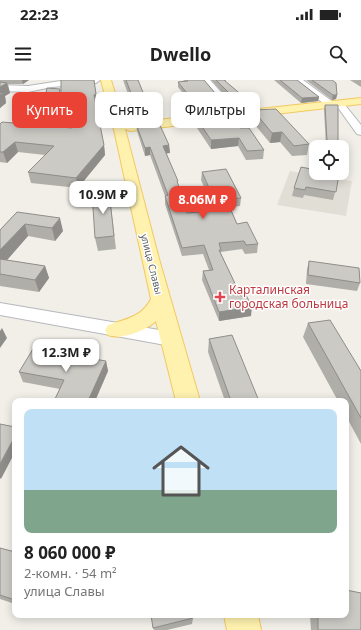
<!DOCTYPE html>
<html lang="ru">
<head>
<meta charset="utf-8">
<style>
  body { margin:0; font-family:"Noto Sans",sans-serif; background:#f2f2f2; color:#222; height:100vh; display:flex; flex-direction:column; font-size:15px; white-space:nowrap }
  * { box-sizing:border-box; margin:0 }
  p { font-size:13px; color:#767676 }
  .icon { flex:none; width:22px; height:22px; fill:none; stroke:currentColor; stroke-width:2; stroke-linecap:round; stroke-linejoin:round }
  .map { position:relative; flex:1; overflow:hidden }
  .details { position:absolute; left:12px; top:318px; width:337px; height:220px; display:flex; flex-direction:column; background:#fff; border-radius:8px; box-shadow:0 2px 10px #0003 }
  .details>* { flex:none }
  .top-card { position:absolute; left:12px; top:12px; width:337px; height:36px; display:flex; gap:8px }
  .tools { position:absolute; left:309px; top:60px; display:grid; gap:8px }
  .tools a { display:grid; place-items:center; width:40px; height:40px; border-radius:8px; background:#fff; box-shadow:0 2px 10px #0003; font-size:20px }
  .price { position:absolute; translate:-50% -34px; padding:0 9px; border-radius:8px; background:#fff; color:#222; font-size:13px; line-height:26px; filter:drop-shadow(0 1px 2px #0008) }
  .price::after { content:''; position:absolute; left:50%; top:24px; width:12px; height:9px; margin-left:-6px; background:inherit; clip-path:polygon(0 0,100% 0,50% 100%) }
  .price.current { background:#ea4335; color:#fff }
  ul { padding:0; list-style:none }
  li { display:grid; align-content:center; gap:8px; height:212px; padding:0 12px }
  li+li { border-top:1px solid #e0e0e0 }
  li span { display:grid; place-items:center; height:124px; border-radius:8px; color:#555 }
  li>.icon { margin-inline-start:auto }
  span .icon { width:72px; height:72px; fill:#fffc; stroke-width:1 }
  li b { font-size:17px }
  .tag { padding:0 14px; border-radius:8px; background:#fff; box-shadow:0 2px 10px #0003; font-size:14px; line-height:36px }
  .tag.current { background:#ea4335; color:#fff }
  .status { display:flex; justify-content:space-between; align-items:center; height:28px; padding:0 20px; background:#fff; direction:ltr }
  .status svg { height:11px; fill:currentColor }
  header { display:flex; justify-content:space-between; align-items:center; height:52px; padding:0 12px; background:#fff; font-size:18px; font-weight:700 }
  .map>svg:first-child { display:block }
</style>
</head>
<body>
<div class="status"><b>22:23</b><svg viewBox="0 0 49 12"><path d="M0 12V9h3v3zM5 12V6h3v6zM10 12V3h3v9zM15 12V0h3v12zM26 1h20v11H26zM47 4h2v5h-2z"/></svg></div>
<header><svg class="icon" aria-label="menu" viewBox="0 0 24 24"><path d="M4 6h16M4 12h16M4 18h16"/></svg>Dwello<svg class="icon" aria-label="search" viewBox="0 0 24 24"><circle cx="10" cy="10" r="6"/><path d="M15 15l6 6"/></svg></header>
<div class="map">
<svg width="361" height="550" viewBox="0 0 361 550">
  <rect width="100%" height="100%" fill="#f1efe8"/>
  <!-- education -->
  <path fill="#e1ded6" d="M290 91 352 101 346 136 277 125Z"/>
  <g fill="none" stroke-linecap="round" stroke-linejoin="round">
    <defs>
      <g id="minor">
        <path d="M67 0H100L96 3 52 7 28 12 0 11V5L28 6Z"/>
        <path d="M201 0H210L240 33 241 35 240 37H232Z"/>
        <path d="M293 0H303L333 22 345 25 361 45V55L357 54 339 29 327 26Z"/>
        <path d="M0 223 171 252 178 254 181 259 178 264 171 266 0 235Z"/>
      </g>
      <g id="major">
        <path d="M101 0H111L125 46 130 43 361 18V24L130 51 125 49 159 179 200 321H176L156 241C145 251 122 260 108 255L105 250 108 245C126 239 142 237 151 219L115 54Z"/>
        <path d="M224 535H258L261 550H227Z"/>
      </g>
    </defs>
    <!-- minor casing -->
    <use href="#minor" stroke="#b5b8bc" stroke-width="2"/>
    <!-- major casing -->
    <use href="#major" stroke="#f2c960" stroke-width="2"/>
    <!-- minor -->
    <use href="#minor" fill="#fff" fill-rule="evenodd"/>
    <!-- major -->
    <use href="#major" fill="#fff2af" fill-rule="evenodd"/>
  </g>
  <!-- wall -->
  <g fill="#afaea9">
    <path d="M0 0H29L23 4H8L10 13 5 16 6 23 0 28Z"/>
    <path d="M61 0 97 23 96 24 104 65 105 75 78 108 31 103 28 92 45 75 18 72 7 83 0 82V44L72 48 84 45 82 25 62 23 61 14Z"/>
    <path d="M123 0H138L154 39 133 41 130 33 129 22H131Z"/>
    <path d="M183 0H204L226 26 225 31 189 35 184 28V23L190 22 178 7V2L184 1Z"/>
    <path d="M211 0H226V2L251 23 250 29 239 30Z"/>
    <path d="M274 0H297L319 17 318 21 301 23Z"/>
    <path d="M306 0H332L337 15 336 19 332 20Z"/>
    <path d="M350 0H361V7Z"/>
    <path d="M61 18 58 37 45 36 43 26Z"/>
    <path d="M325 25 338 62 337 67 326 66 324 30Z"/>
    <path d="M253 30 309 64 307 75 292 76 280 62 270 63 251 40Z"/>
    <path d="M195 36 240 48 264 70 263 79 246 80 238 66 211 69 195 45Z"/>
    <path d="M136 44 169 65 170 73H166L178 105 187 133 214 130 201 100 202 92 241 118 240 126 230 127 237 144 258 164 257 173 245 174 242 169 221 172V174L241 216 251 236 219 241 202 200 203 191 209 190 203 174 182 176 165 124V116L150 75 145 76 137 51Z"/>
    <path d="M338 100 333 120 304 115 303 118 292 116 294 108Z"/>
    <path d="M109 111 116 169 98 171 95 158Z"/>
    <path d="M17 132 63 151 55 161 28 156 7 180 45 186 49 198 39 212 0 206V150Z"/>
    <path d="M309 181 360 203 357 211 306 204 307 189Z"/>
    <path d="M308 243 361 291V364L346 336V321H338L303 257Z"/>
    <path d="M209 259 259 321H225L208 272Z"/>
    <path d="M106 281 108 291 95 321H54L60 309 23 302 19 292Z"/>
    <path d="M0 468 15 472V524L0 519Z"/>
    <path d="M310 535H346L361 550H311Z"/>
    <path d="M193 538 192 544 167 550H154L153 548Z"/>
  </g>
  <!-- shaded-wall -->
  <g fill="#8f8d8a">
    <path d="M22 0H29L23 4Z"/>
    <path d="M94 0 97 23 95 24 94 15Z"/>
    <path d="M7 3 10 13 5 16 6 23 0 28V7Z"/>
    <path d="M60 9 61 18 58 37 56 28Z"/>
    <path d="M333 15H337L336 19 332 20Z"/>
    <path d="M319 17 318 21 301 23 302 18Z"/>
    <path d="M251 23 250 29 239 30 240 24Z"/>
    <path d="M226 26 225 31 189 35V30Z"/>
    <path d="M154 28V39L133 41 132 30Z"/>
    <path d="M282 52 280 62 270 63 272 53Z"/>
    <path d="M239 58 238 66 211 69V60Z"/>
    <path d="M15 62 18 72 7 83 3 72Z"/>
    <path d="M104 65 105 75 78 108 76 98Z"/>
    <path d="M169 65 170 73 163 74V66Z"/>
    <path d="M150 67V75L145 76V68Z"/>
    <path d="M60 138 63 151 55 161 52 148Z"/>
    <path d="M25 144 28 156 0 188V170Z"/>
    <path d="M45 186 49 198 39 212 35 200Z"/>
    <path d="M252 227 251 236 219 241V232Z"/>
    <path d="M2 248 7 258 0 268V251Z"/>
    <path d="M106 281 108 291 95 321H88Z"/>
    <path d="M15 356V372L1 399 0 398V384Z"/>
  </g>
  <!-- building -->
  <g fill="#cccac5" stroke="#8f8d8a">
    <path d="M61 0H94L96 14 94 15 104 65 76 98 28 92 54 66 15 62 3 72H0V44L2 42 72 48 73 46 84 45 81 16 61 14Z"/>
    <path d="M126 0H138L146 20 150 19 154 28 132 30 129 22 134 21Z"/>
    <path d="M187 0H204L226 26 189 30 184 23 194 22 178 2 188 1Z"/>
    <path d="M216 0H224L251 23 240 24Z"/>
    <path d="M280 0H297L319 17 302 18Z"/>
    <path d="M312 0H332L336 3 337 15H333Z"/>
    <path d="M0 2 7 3 0 7Z"/>
    <path d="M47 8 60 9 56 28 43 26Z"/>
    <path d="M0 13H4L0 15Z"/>
    <path d="M325 25H338V62L327 61Z"/>
    <path d="M276 29 309 64 294 66 282 52 272 53 253 30Z"/>
    <path d="M226 33 240 48H249L264 70 247 71 239 58 211 60 195 36Z"/>
    <path d="M158 41 169 65 163 66 178 101H177L187 133 219 130 202 92 226 89 241 118 226 119 237 144 247 142 258 164 246 165 244 161 219 163 221 170H219L241 216 246 215 252 227 219 232 203 191 213 190 204 165 182 168 165 116 168 115 150 67 145 68 136 44Z"/>
    <path d="M301 87 316 90V93H332L338 100 336 112 306 107 305 110 294 108Z"/>
    <path d="M109 111 114 156 95 158 92 113Z"/>
    <path d="M17 132 60 138 52 148 25 144 0 170V150Z"/>
    <path d="M0 179 45 186 35 200 0 194Z"/>
    <path d="M309 181 359 188 360 203 308 195Z"/>
    <path d="M330 240 361 291V338L308 243Z"/>
    <path d="M232 255 259 321H231L209 259Z"/>
    <path d="M33 269 106 281 88 321H54L64 300 19 292Z"/>
    <path d="M0 344 15 347V356L0 384Z"/>
    <path d="M0 468 15 472V520L0 515Z"/>
    <path d="M346 510 361 513V550H318V535H346Z"/>
    <path d="M151 535H192L193 538 153 548Z"/>
  </g>
  <!-- markers -->
  <path fill="#e0444e" stroke="#fff" stroke-width="1.5" d="M218 211h4v4h4v4h-4v4h-4v-4h-4v-4h4z"/>
  <g text-anchor="middle" stroke-width="3" stroke-linejoin="round" paint-order="stroke">
    <!-- far-street labels -->
    <g font-size="10" fill="#5f6368" stroke="#fff">
      <text transform="translate(152 184) rotate(76)" y="4">улица Славы</text>
    </g>
    <!-- health labels -->
    <g font-size="12" fill="#be3a42" stroke="#fff" text-anchor="start">
      <text x="229" y="214">Карталинская<tspan x="229" dy="14">городская больница</tspan></text>
    </g>
  </g>
</svg>
<div class="tools">
<a><svg class="icon" aria-label="locate" viewBox="0 0 24 24"><circle cx="12" cy="12" r="6"/><path d="M12 2v4M12 18v4M2 12h4M18 12h4"/></svg></a>
</div>
<b class="price" style="left:103px;top:135px">10.9M ₽</b>
<b class="price current" style="left:203px;top:140px">8.06M ₽</b>
<b class="price" style="left:66px;top:293px">12.3M ₽</b>
<div class="top-card">
<a class="tag current">Купить</a>
<a class="tag">Снять</a>
<a class="tag">Фильтры</a>
</div>
<section class="details">
<ul>
<li><span style="background:linear-gradient(#bfe0f5 65%,#7fa58c 0)"><svg class="icon" aria-label="home" viewBox="0 0 24 24"><path d="M3 11l9-7 9 7M6 9v11h12V9"/></svg></span><div><b>8 060 000 ₽</b><p>2-комн. · 54 m²</p><p>улица Славы</p></div></li>
</ul>
</section>
</div>
</body>
</html>
